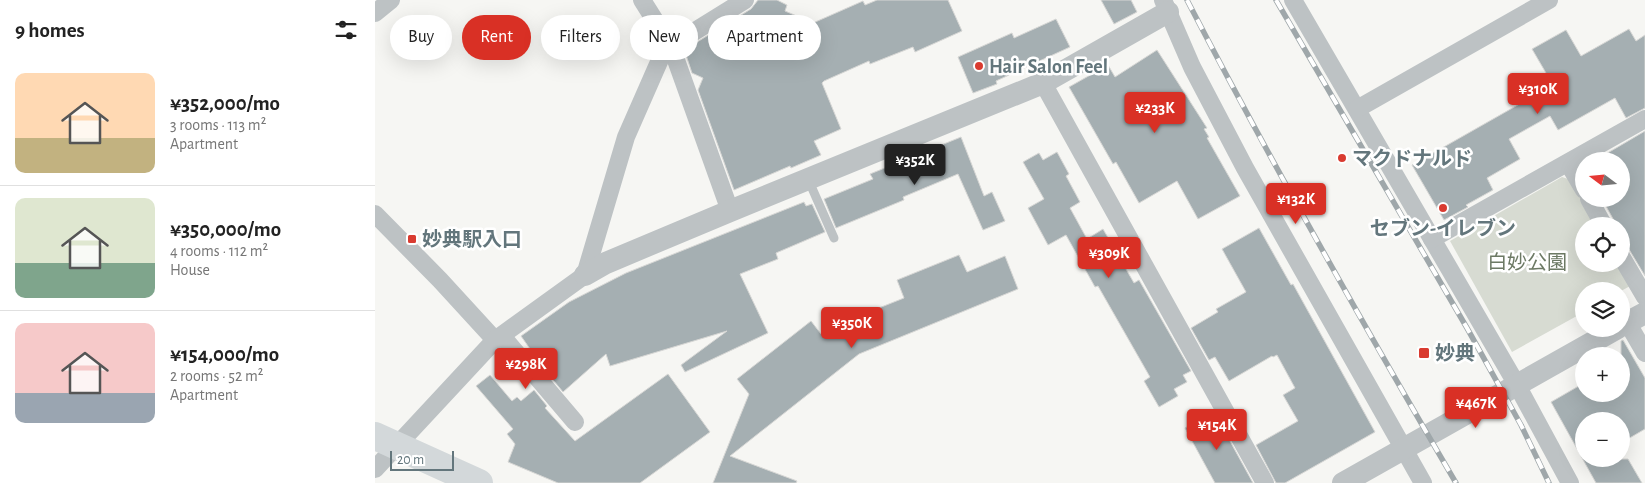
<!DOCTYPE html>
<html lang="en">
<head>
<meta charset="utf-8">
<style>
  body { margin:0; font-family:"Alegreya Sans","Noto Sans JP",sans-serif; background:#f6f6f6; color:#222; height:100vh; display:flex; flex-direction:column; font-size:19px; white-space:nowrap }
  * { box-sizing:border-box; margin:0 }
  p { font-size:16px; color:#767676 }
  .icon { flex:none; width:28px; height:28px; fill:none; stroke:currentColor; stroke-width:2; stroke-linecap:round; stroke-linejoin:round }
  .map { position:relative; flex:1; overflow:hidden }
  .side { display:flex; flex-direction:column; background:#fff; width:375px }
  .side>* { flex:none }
  .hud { position:absolute; left:15px; top:15px; width:475px; height:45px; display:flex; gap:10px }
  .needle { width:32px; rotate:286deg }
  .buttons { position:absolute; left:1200px; top:152px; display:grid; gap:10px }
  .buttons a { display:grid; place-items:center; width:55px; height:55px; border-radius:50%; background:#fff; box-shadow:0 5px 20px #0002; font-size:25px }
  .scale { position:absolute; left:15px; bottom:12px; width:64px; box-sizing:border-box; padding-left:5px; border:2px solid #63767c; border-top:0; font-size:14px; line-height:18px; white-space:nowrap; color:#63767c; -webkit-text-stroke:4px #fff; paint-order:stroke }
  .price { position:absolute; translate:-50% -42px; padding:0 11px; border-radius:5px; background:#d93025; color:#fff; font-size:16px; line-height:32px; filter:drop-shadow(0 1px 2px #0008) }
  .price::after { content:''; position:absolute; left:50%; top:30px; width:15px; height:11px; margin-left:-8px; background:inherit; clip-path:polygon(0 0,100% 0,50% 100%) }
  .price.current { background:#222; color:#fff }
  ul { padding:0; list-style:none }
  li { display:flex; align-items:center; gap:15px; height:125px; padding:0 15px }
  li+li { border-top:1px solid #e0e0e0 }
  li span { display:grid; place-items:center; flex:none; width:140px; height:100px; border-radius:10px; color:#555 }
  li>.icon { margin-inline-start:auto }
  span .icon { width:60px; height:60px; fill:#fffc; stroke-width:1 }
  li b { font-size:21px }
  h2 { display:flex; justify-content:space-between; align-items:center; height:60px; padding:0 15px; font-size:21px }
  .pill { padding:0 18px; border-radius:22px; background:#fff; box-shadow:0 5px 20px #0002; font-size:18px; line-height:45px }
  .pill.current { background:#d93025; color:#fff }
  main { display:flex; flex:1; min-height:0 }
  .map>svg:first-child { display:block }
</style>
</head>
<body>
<main>
<section class="side">
<h2>9 homes<svg class="icon" aria-label="filters" viewBox="0 0 24 24"><path d="M4 7h16M4 17h16"/><circle cx="9" cy="7" r="2"/><circle cx="15" cy="17" r="2"/></svg></h2>
<ul>
<li><span style="background:linear-gradient(#ffd9b3 65%,#c2b280 0)"><svg class="icon" aria-label="home" viewBox="0 0 24 24"><path d="M3 11l9-7 9 7M6 9v11h12V9"/></svg></span><div><b>¥352,000/mo</b><p>3 rooms · 113 m²</p><p>Apartment</p></div></li>
<li><span style="background:linear-gradient(#dfe7d0 65%,#7fa58c 0)"><svg class="icon" aria-label="home" viewBox="0 0 24 24"><path d="M3 11l9-7 9 7M6 9v11h12V9"/></svg></span><div><b>¥350,000/mo</b><p>4 rooms · 112 m²</p><p>House</p></div></li>
<li><span style="background:linear-gradient(#f6c9c9 70%,#9aa5b1 0)"><svg class="icon" aria-label="home" viewBox="0 0 24 24"><path d="M3 11l9-7 9 7M6 9v11h12V9"/></svg></span><div><b>¥154,000/mo</b><p>2 rooms · 52 m²</p><p>Apartment</p></div></li>
</ul>
</section>
<div class="map">
<svg width="1270" height="483" viewBox="0 0 1270 483">
  <rect width="100%" height="100%" fill="#f6f6f3"/>
  <!-- green -->
  <path fill="#d7dbd2" d="M1187 177 1196 180 1223 226H1209V264H1244L1257 285 1246 291H1209V312L1137 352 1075 241Z"/>
  <!-- building -->
  <g fill="#a5afb2" stroke="#d7d7d5">
    <path d="M383 0H402L412 5 410 11 438 23 488 1 490 5 502 0H573L587 31 540 52 538 47 495 64 494 61 449 81 447 83 466 129 439 141 446 155 416 168 415 166 359 190 323 90 328 78 317 73 311 55 314 47 376 9Z"/>
    <path d="M726 0H756L762 12 739 24Z"/>
    <path d="M681 19 695 47 621 81 622 84 598 93 583 57 637 33 639 38Z"/>
    <path d="M1254 29 1261 41 1270 35V108L1251 118 1240 98 1183 130 1175 116 1134 139 1145 159 1112 178 1118 190 1091 205 1093 207 1069 220 1037 165 1178 85 1157 49 1191 30 1206 56Z"/>
    <path d="M782 50 832 128 829 129 834 137 832 138 865 196 823 219 802 181 764 203 741 162 738 164 694 87 733 65 740 77Z"/>
    <path d="M1270 131V276L1246 236V226H1242L1227 199H1246V161H1219Z"/>
    <path d="M586 137 609 196 617 192 630 221 608 230 583 174 528 197 529 200 461 228 449 199 498 179 495 174Z"/>
    <path d="M682 152 694 174 691 176 705 202 695 208 712 239 728 229 759 283 764 280 816 371 808 375 812 382 799 389 803 396 784 407 769 381 775 377 723 286 720 287 691 235 673 245 653 208 669 199 648 162 664 153 668 160Z"/>
    <path d="M429 202 431 206 437 204 450 232 401 253 403 259 365 274 393 333 310 372 306 365 352 331 235 366 231 354 188 392 169 369 146 336 194 302 251 273Z"/>
    <path d="M884 228 916 285 918 284 1000 432 910 483H901L881 445 923 421 908 395 920 388 902 355 898 357 897 356 854 381 840 357 834 360 816 328 843 312 841 309 871 292 847 249Z"/>
    <path d="M584 255 592 272 630 256 643 289 484 354 355 456 422 481 421 483H338L374 394 362 379 436 321 446 334 467 317 471 321 529 298 522 280Z"/>
    <path d="M1248 340 1270 378V429L1246 443V421H1209V459H1253L1267 483H1221L1176 402 1209 383V394H1246V341Z"/>
    <path d="M293 374 335 432 265 483H183L133 462 140 444 132 434 138 429 101 386 115 375 137 401 142 397 146 401 159 390 172 406 170 408 200 441Z"/>
    <path d="M839 412 878 483H840L810 428Z"/>
  </g>
  <g fill="none" stroke-linecap="round" stroke-linejoin="round">
    <!-- service -->
    <path stroke="#bdc2c4" stroke-width="9" d="M433 179 459 238"/>
    <!-- minor -->
    <g stroke="#bdc2c4" stroke-width="18">
      <path d="M267 0 296 46 355 211"/>
      <path d="M788 0 817 67 870 168 1048 483"/>
      <path d="M918 0 1142 385 1195 483"/>
      <path d="M0 13 16 0"/>
      <path d="M668 83 890 483"/>
      <path d="M982 109 1174 0"/>
      <path d="M1193 163 1209 190"/>
      <path d="M1214 199 1229 226"/>
      <path d="M0 214 65 280 120 340"/>
      <path d="M1057 239 1270 119"/>
      <path d="M1246 256 1270 297"/>
      <path d="M1252 322 1270 353"/>
      <path d="M127 336 200 422"/>
      <path d="M0 469 120 340 210 275 251 137 287 55 296 46 370 0"/>
    </g>
    <!-- tertiary -->
    <g stroke="#bdc2c4" stroke-width="22">
      <path d="M210 275 231 263 355 211 668 83 793 12"/>
      <path d="M1246 326 1270 313"/>
      <path d="M968 483 1241 329"/>
    </g>
    <!-- primary -->
    <path stroke="#d3d8da" stroke-width="28" d="M0 436 104 483"/>
    <defs>
      <g id="rail">
        <path d="M812 0C897 164 988 324 1081 483"/>
        <path d="M901 0 1092 328 1146 425 1174 483"/>
      </g>
    </defs>
    <!-- rail casing -->
    <use href="#rail" stroke="#9fa7aa" stroke-width="5.5"/>
    <!-- rail -->
    <use href="#rail" stroke="#fff" stroke-width="4" stroke-dasharray="11" stroke-linecap="butt"/>
  </g>
  <!-- markers -->
  <g fill="#d93b30" stroke="#fff" stroke-width="2">
    <circle cx="604" cy="66" r="5"/>
    <circle cx="967" cy="158" r="5"/>
    <circle cx="1068" cy="208" r="5"/>
    <rect x="32" y="234" width="10" height="10" rx="2.5"/>
    <rect x="1043" y="347" width="12" height="12" rx="2.5"/>
  </g>
  <g text-anchor="middle" stroke-width="5" stroke-linejoin="round" paint-order="stroke">
    <!-- poi labels -->
    <g font-size="20" font-weight="bold" fill="#63767c" stroke="#fff" text-anchor="start">
      <text x="614" y="73">Hair Salon Feel</text>
      <text x="977" y="165">マクドナルド</text>
      <text x="1068" y="235" text-anchor="middle">セブン-イレブン</text>
      <text x="47" y="246">妙典駅入口</text>
      <text x="1060" y="360">妙典</text>
    </g>
    <!-- park labels -->
    <g font-size="20" fill="#6d7a65" stroke="#fff">
      <text x="1152" y="269">白妙公園</text>
    </g>
  </g>
</svg>
<div class="buttons">
<a><svg class="needle" viewBox="-14 -14 28 28"><path d="M0-13l5 13h-10z" fill="#e53935"/><path d="M0 13l5-13h-10z" fill="#767676"/></svg></a>
<a><svg class="icon" aria-label="locate" viewBox="0 0 24 24"><circle cx="12" cy="12" r="6"/><path d="M12 2v4M12 18v4M2 12h4M18 12h4"/></svg></a>
<a><svg class="icon" aria-label="layers" viewBox="0 0 24 24"><path d="M12 4l9 5-9 5-9-5zM3 14l9 5 9-5"/></svg></a>
<a>+</a>
<a>−</a>
</div>
<div class="scale">20 m</div>
<b class="price" style="left:1163px;top:115px">¥310K</b>
<b class="price" style="left:780px;top:134px">¥233K</b>
<b class="price current" style="left:540px;top:186px">¥352K</b>
<b class="price" style="left:921px;top:225px">¥132K</b>
<b class="price" style="left:734px;top:279px">¥309K</b>
<b class="price" style="left:477px;top:349px">¥350K</b>
<b class="price" style="left:151px;top:390px">¥298K</b>
<b class="price" style="left:1101px;top:429px">¥467K</b>
<b class="price" style="left:842px;top:451px">¥154K</b>
<div class="hud">
<a class="pill">Buy</a>
<a class="pill current">Rent</a>
<a class="pill">Filters</a>
<a class="pill">New</a>
<a class="pill">Apartment</a>
</div>
</div>
</main>
</body>
</html>
